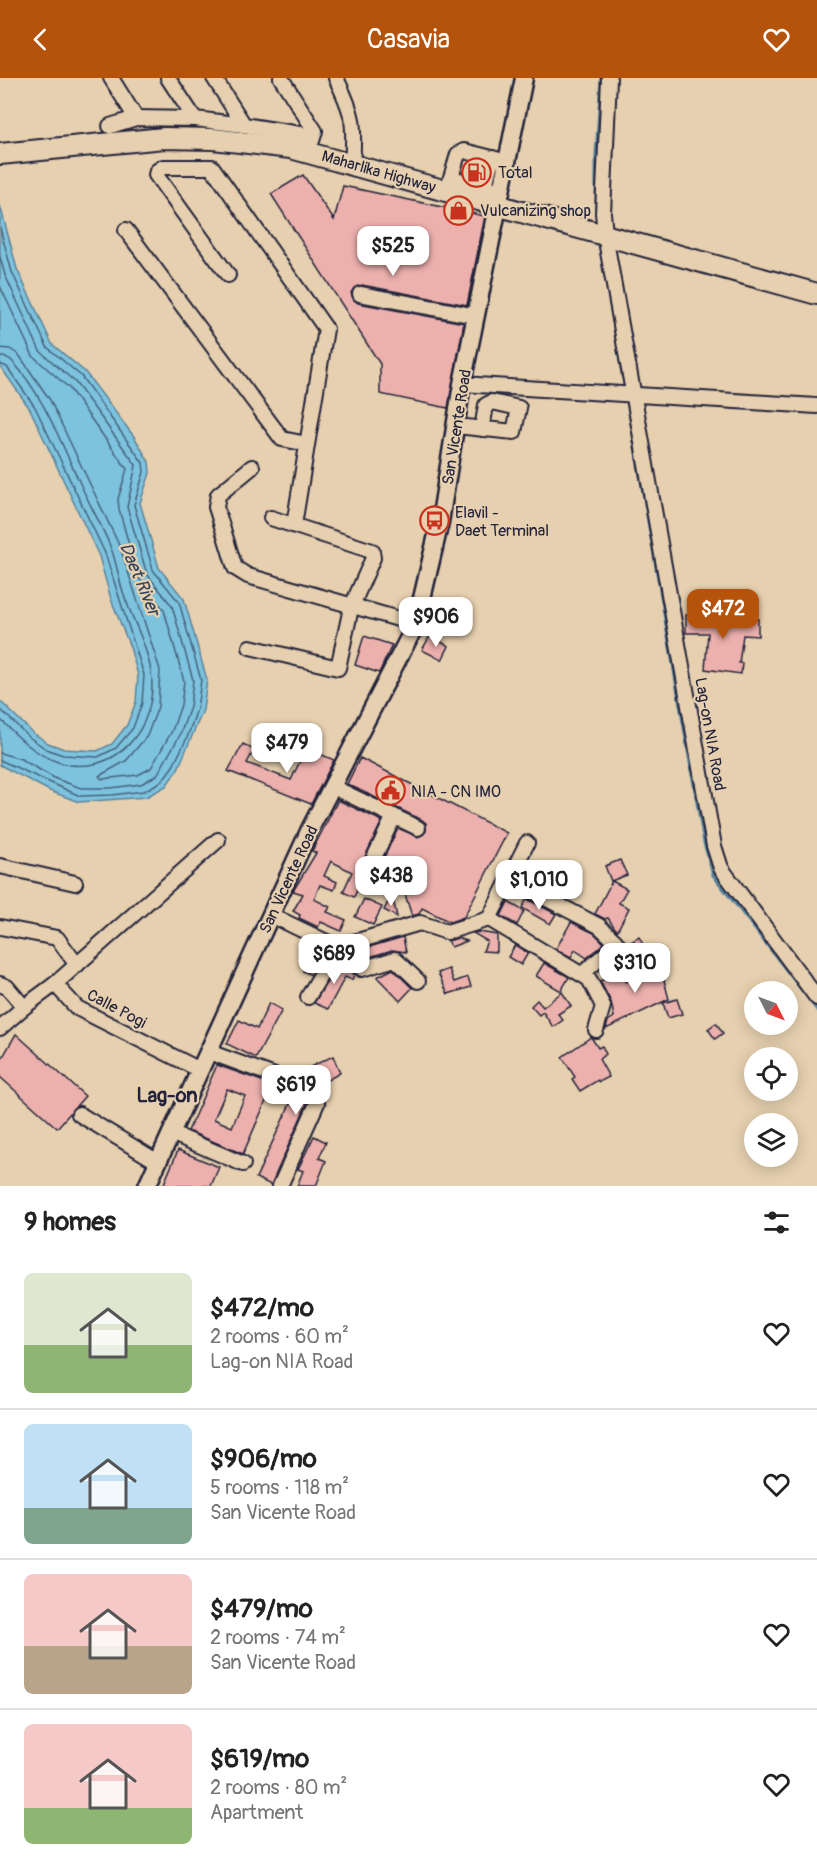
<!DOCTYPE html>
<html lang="en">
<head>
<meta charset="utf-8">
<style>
  body { margin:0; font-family:Pangolin,sans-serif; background:#f6f6f6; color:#222; height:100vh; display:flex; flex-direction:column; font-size:22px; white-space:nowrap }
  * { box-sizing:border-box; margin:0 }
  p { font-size:20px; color:#767676 }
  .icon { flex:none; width:33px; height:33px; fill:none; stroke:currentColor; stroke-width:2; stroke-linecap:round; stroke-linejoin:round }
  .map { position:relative; height:1108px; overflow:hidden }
  .sheet { display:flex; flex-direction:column; background:#fff; flex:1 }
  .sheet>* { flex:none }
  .needle { width:39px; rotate:132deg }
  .buttons { position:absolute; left:744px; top:903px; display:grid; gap:12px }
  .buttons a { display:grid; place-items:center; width:54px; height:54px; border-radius:50%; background:#fff; box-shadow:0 3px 15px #0003; font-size:30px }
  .price { position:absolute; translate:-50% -51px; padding:0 14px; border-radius:12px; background:#fff; color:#222; font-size:20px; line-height:39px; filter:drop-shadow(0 2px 3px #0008) }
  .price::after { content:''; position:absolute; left:50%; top:36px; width:18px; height:14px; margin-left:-9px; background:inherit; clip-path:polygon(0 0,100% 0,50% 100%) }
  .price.selected { background:#b45309; color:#fff }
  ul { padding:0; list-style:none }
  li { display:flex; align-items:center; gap:18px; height:150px; padding:0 24px }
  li+li { border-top:2px solid #e0e0e0 }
  li span { display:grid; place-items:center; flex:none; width:168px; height:120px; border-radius:9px; color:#555 }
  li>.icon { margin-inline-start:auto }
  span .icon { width:72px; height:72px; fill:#fffc; stroke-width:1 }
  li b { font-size:26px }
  h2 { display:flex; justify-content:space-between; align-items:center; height:72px; padding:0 24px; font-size:26px }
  header { display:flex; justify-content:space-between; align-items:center; height:78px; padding:0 24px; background:#b45309; color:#fff; font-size:27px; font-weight:600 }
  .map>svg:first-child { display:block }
</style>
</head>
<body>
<header><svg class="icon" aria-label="back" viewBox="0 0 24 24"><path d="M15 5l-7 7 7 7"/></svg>Casavia<svg class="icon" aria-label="heart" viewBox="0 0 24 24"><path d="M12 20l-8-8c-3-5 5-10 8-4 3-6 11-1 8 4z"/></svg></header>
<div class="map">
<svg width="817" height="1108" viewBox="0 0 817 1108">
  <rect width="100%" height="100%" fill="#e6d0af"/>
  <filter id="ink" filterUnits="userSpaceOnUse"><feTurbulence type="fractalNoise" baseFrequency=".0167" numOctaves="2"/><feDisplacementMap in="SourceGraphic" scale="12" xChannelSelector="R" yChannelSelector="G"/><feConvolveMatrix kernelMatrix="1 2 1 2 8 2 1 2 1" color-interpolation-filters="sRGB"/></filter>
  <g filter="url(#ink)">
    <!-- water -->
    <path fill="#7dc3de" stroke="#59839d" stroke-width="1.5" d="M0 127 17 191 52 266 85 294 135 360 149 384 150 395 140 425 159 490 184 521 207 602 203 632 178 691 166 708 146 719 79 724 50 713 0 687V623L33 655 48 665 64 671 97 673 112 666 127 647 136 624 138 597 130 569 111 521 99 478 30 331 0 288Z"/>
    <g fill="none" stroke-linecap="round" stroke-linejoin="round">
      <!-- shore -->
      <g stroke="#46627c" stroke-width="1.5">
        <path d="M0 150 12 194 47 269 81 298 143 385 144 394 134 427 153 492 179 524 201 602 197 631 187 660 173 688 162 703 144 713 112 717 80 718 0 682"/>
        <path d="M0 179 5 197 40 273 75 304 136 387 127 429 147 496 172 528 193 602 190 629 180 657 157 697 141 706 111 710H81L56 701 21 681 0 675"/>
        <path d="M0 208 33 278 69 310 127 391 118 421 119 431 138 499 164 532 184 603 181 627 172 653 151 690 138 697 102 701 99 698 126 683 147 658 158 629 160 592 120 469 50 322 19 277 10 271 0 270"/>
        <path d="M0 279C5 279 9 280 12 283 43 316 60 363 79 403 89 426 103 449 112 473 117 487 119 503 124 517 133 543 147 567 151 594 159 649 115 702 58 684 34 676 18 659 0 641"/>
        <path d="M0 286 7 289 35 329 105 475 144 597 142 625 133 650 116 670 98 679 63 677 46 671 29 659 0 631"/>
      </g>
      <!-- stream -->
      <g stroke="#59839d" stroke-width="3">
        <path d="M596 133V75L601 0"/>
        <path d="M600 169 624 306"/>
        <path d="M627 323 704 765 713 797 817 932"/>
      </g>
    </g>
    <!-- building -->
    <g fill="#ecb0ad" stroke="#22223b" stroke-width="1.5" fill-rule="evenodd">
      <path d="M303 97 334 142 343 108 485 138 467 227 362 207 354 210 351 215 354 222 358 225 464 245 448 330 380 316V286L271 116Z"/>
      <path d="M686 537 758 541V558L743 557 739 585H742L741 596 705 591 708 555H686Z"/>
      <path d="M364 558 392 567 379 595 355 587Z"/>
      <path d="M430 558 449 568 442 582 422 572Z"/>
      <path d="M243 666 254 672 247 685 291 702 306 670 334 682 311 726 228 693Z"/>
      <path d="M360 680 507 755 464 839 450 844 422 830 419 836 412 838 404 813 395 816 363 799 354 819 343 814 352 794 331 783 324 798 337 804 334 812 320 807 314 821 330 829 327 834 346 842 341 853 321 844 318 849 299 840 300 837 293 833 303 816 293 813 316 775 312 773 338 722 382 743 363 783V791L368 794 379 790 398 750 418 759 426 753V745L422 742 347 706Z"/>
      <path d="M620 782 627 797 611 803 605 788Z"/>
      <path d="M612 803 627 811 619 825 629 830 617 853 608 840 605 841 595 836Z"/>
      <path d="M392 817 397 839 384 832Z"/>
      <path d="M364 821 382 829 373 847 355 839Z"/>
      <path d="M527 821 556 836 550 846 522 830Z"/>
      <path d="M508 824 524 833 517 847 501 838Z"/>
      <path d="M571 844 594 855 604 865 587 880 575 872 571 879 556 871Z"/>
      <path d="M479 854 497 857V874L483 873 487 863 473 855Z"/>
      <path d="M403 859 406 874 392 872 366 880 359 872Z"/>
      <path d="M639 859 647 874 637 880 628 866Z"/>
      <path d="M458 860 467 863 451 869 448 863Z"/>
      <path d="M515 867 528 875 521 887 508 879Z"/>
      <path d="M315 868 324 873 311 897 303 893Z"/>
      <path d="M341 881 354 896 352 902 345 899 328 931 314 925Z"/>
      <path d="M652 884 662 895 669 921 606 951 608 943 614 939 611 924 600 903 621 894 626 904 630 902 640 903 644 898V891Z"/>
      <path d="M544 885 569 899 561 913 536 898Z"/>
      <path d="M393 891 412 910 400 923 377 899Z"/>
      <path d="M449 891 454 904 468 899 471 909 448 916 438 895Z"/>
      <path d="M562 914 571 928 558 936 563 942 553 949 543 934 539 937 531 928 537 922 543 929Z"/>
      <path d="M677 921 682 936 668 940 663 925Z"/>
      <path d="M269 925 282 932 256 980 227 966 239 942 257 951Z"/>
      <path d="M716 945 723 955 715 961 708 951Z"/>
      <path d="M16 956 85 1018 57 1050 0 999V984Z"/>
      <path d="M591 959 598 970 602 968 606 976 599 981 609 999 599 1004 598 1002 580 1013 572 1001 575 999 562 979Z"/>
      <path d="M333 978 340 995 320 1006 315 1016 309 1021 271 1107 256 1100 306 991Z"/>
      <path d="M217 987 273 1007 243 1076 188 1053ZM227 1011 245 1018 232 1049 214 1041Z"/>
      <path d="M314 1058 326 1064 319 1080 326 1083 316 1108H297L303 1093 298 1091Z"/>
      <path d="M178 1072 219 1089 211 1108H163Z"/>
    </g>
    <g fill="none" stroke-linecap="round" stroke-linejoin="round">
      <defs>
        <g id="minor">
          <path d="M111 0 136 40"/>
          <path d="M168 0 195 41 244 47"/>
          <path d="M214 0 244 47 313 58"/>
          <path d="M281 0 315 53 312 63"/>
          <path d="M336 0C354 37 355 45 352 86"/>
          <path d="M609 0 603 135 605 157 714 768 721 790 817 920"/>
          <path d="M110 48 136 40 195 41"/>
          <path d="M451 100 502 113"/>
          <path d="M485 108 492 80"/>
          <path d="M447 113 458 76 464 73 508 84"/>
          <path d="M126 152 282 361 307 366"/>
          <path d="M228 197 156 97 157 93 163 89H212L326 251 294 447"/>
          <path d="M360 216 476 238"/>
          <path d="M462 306 817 328"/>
          <path d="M456 348 514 354 519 330 492 324 486 327 482 351"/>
          <path d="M252 389 218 417 216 429 235 490 248 498 416 546"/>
          <path d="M250 569 338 590 351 530 373 480 372 473 271 440"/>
          <path d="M333 709 418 750"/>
          <path d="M371 786 394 738"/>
          <path d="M0 788 75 805"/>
          <path d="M509 801 599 848 615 863 636 895"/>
          <path d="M271 837 337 869 420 845 447 854 489 841 589 901 603 928 596 952"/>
          <path d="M489 841 527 765"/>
          <path d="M0 849 57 860 77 887"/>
          <path d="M345 867 362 891 395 881 418 903"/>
          <path d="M582 896 617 866"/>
          <path d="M0 906 7 909 24 929 55 906 77 930 200 992"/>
          <path d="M55 906 218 762"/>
          <path d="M308 919 337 869"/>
          <path d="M0 950 24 929"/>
          <path d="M209 974 283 1001"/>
          <path d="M79 1036 158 1084"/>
          <path d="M171 1055 243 1086"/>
          <path d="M280 1108 317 1025"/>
        </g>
        <path id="major" d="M147 1108 310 751 416 546 440 444 462 306 524 0"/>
        <path id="highway" d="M0 76 164 60 213 61 291 70 817 216"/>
      </defs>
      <!-- minor casing -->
      <use href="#minor" stroke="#22223b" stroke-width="18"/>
      <!-- major casing -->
      <use href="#major" stroke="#22223b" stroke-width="21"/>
      <!-- highway casing -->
      <use href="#highway" stroke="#22223b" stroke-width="24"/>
      <!-- minor -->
      <use href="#minor" stroke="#e6d0af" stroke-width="14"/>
      <!-- major -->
      <use href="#major" stroke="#e6d0af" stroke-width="16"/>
      <!-- highway -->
      <use href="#highway" stroke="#e6d0af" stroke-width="20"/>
    </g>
  </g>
  <!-- icons -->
  <defs>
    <symbol id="fuel-ring" viewBox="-11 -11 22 22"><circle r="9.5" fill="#e6d0af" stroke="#c8321e" stroke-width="1.5"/><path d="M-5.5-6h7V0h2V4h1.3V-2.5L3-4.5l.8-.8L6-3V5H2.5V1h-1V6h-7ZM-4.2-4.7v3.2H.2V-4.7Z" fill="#c8321e"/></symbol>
    <symbol id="shop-ring" viewBox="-11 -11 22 22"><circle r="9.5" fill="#e6d0af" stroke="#c8321e" stroke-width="1.5"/><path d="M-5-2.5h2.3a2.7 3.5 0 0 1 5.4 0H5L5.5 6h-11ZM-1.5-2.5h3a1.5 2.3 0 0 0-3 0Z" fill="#c8321e"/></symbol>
    <symbol id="bus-ring" viewBox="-11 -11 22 22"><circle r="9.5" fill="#e6d0af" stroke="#c8321e" stroke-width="1.5"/><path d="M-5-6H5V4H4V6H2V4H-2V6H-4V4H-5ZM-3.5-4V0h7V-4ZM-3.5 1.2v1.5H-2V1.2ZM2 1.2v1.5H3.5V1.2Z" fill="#c8321e"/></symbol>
    <symbol id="civic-ring" viewBox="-11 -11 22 22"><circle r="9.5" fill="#e6d0af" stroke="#c8321e" stroke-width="1.5"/><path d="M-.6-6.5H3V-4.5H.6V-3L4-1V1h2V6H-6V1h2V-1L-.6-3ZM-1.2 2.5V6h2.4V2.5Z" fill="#c8321e"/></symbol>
  </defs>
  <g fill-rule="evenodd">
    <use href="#fuel-ring" x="460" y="78" width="33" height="33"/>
    <use href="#shop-ring" x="442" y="116" width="33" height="33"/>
    <use href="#bus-ring" x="418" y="426" width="33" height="33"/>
    <use href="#civic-ring" x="374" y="696" width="33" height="33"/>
  </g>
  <g text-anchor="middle" stroke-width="4.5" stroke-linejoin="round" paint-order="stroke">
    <!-- street labels -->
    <g font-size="16" fill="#22223b" stroke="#e6d0af">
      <text transform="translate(379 93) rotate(16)" y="6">Maharlika Highway</text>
      <text transform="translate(456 349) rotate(-81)" y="6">San Vicente Road</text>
      <text transform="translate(711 656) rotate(80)" y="6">Lag-on NIA Road</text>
      <text transform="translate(288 801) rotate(-65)" y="6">San Vicente Road</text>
      <text transform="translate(117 930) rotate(28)" y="6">Calle Pogi</text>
    </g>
    <!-- poi labels -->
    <g font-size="16" fill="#22223b" stroke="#e6d0af" text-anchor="start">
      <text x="498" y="100">Total</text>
      <text x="480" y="138">Vulcanizing shop</text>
      <text x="455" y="440">Elavil -<tspan x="455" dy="18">Daet Terminal</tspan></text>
      <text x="411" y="719">NIA - CN IMO</text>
    </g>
    <!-- water labels -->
    <g font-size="18" font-style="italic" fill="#34425c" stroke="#e6d0af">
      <text transform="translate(140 501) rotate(67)" y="6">Daet River</text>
    </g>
    <!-- quarter labels -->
    <g font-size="20" font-weight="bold" fill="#22223b" stroke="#e6d0af">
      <text x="167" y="1024">Lag-on</text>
    </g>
  </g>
</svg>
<div class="buttons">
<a><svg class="needle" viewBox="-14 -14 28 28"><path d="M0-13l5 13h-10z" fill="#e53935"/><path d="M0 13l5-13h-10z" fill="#767676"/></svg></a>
<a><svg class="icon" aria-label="locate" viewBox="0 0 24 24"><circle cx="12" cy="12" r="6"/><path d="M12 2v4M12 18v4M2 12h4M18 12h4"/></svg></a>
<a><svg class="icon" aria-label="layers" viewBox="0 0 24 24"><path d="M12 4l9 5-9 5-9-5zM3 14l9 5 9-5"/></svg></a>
</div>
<b class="price" style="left:393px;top:199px">$525</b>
<b class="price selected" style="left:723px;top:562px">$472</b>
<b class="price" style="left:436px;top:570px">$906</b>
<b class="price" style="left:287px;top:696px">$479</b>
<b class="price" style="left:391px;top:829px">$438</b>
<b class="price" style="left:539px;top:833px">$1,010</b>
<b class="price" style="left:334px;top:907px">$689</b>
<b class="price" style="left:635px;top:916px">$310</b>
<b class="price" style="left:296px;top:1038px">$619</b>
</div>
<section class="sheet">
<h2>9 homes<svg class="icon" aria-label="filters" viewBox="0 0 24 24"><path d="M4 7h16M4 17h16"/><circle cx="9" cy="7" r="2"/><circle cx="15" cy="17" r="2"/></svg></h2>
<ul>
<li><span style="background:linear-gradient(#dfe7d0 60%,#8fb573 0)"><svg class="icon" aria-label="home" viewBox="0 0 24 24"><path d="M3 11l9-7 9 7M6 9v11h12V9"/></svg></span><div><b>$472/mo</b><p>2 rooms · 60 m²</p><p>Lag-on NIA Road</p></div><svg class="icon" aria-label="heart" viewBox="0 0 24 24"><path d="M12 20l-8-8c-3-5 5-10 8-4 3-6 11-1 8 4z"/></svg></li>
<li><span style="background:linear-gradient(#bfe0f5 70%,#7fa58c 0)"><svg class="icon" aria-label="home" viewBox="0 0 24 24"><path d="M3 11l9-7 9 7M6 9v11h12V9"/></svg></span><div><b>$906/mo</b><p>5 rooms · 118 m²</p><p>San Vicente Road</p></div><svg class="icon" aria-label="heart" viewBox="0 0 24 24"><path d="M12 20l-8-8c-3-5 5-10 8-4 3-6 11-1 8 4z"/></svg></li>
<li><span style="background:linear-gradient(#f6c9c9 60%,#b9a48a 0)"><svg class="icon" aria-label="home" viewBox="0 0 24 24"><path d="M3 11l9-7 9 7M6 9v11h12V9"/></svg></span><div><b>$479/mo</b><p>2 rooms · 74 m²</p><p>San Vicente Road</p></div><svg class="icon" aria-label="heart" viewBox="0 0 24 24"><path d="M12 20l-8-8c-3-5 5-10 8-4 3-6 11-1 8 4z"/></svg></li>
<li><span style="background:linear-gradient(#f6c9c9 70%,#8fb573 0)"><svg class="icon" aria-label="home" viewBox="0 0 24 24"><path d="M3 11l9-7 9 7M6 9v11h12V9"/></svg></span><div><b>$619/mo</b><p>2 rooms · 80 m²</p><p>Apartment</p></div><svg class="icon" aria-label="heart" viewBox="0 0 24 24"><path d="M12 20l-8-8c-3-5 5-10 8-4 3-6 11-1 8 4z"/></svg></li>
</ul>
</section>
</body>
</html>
